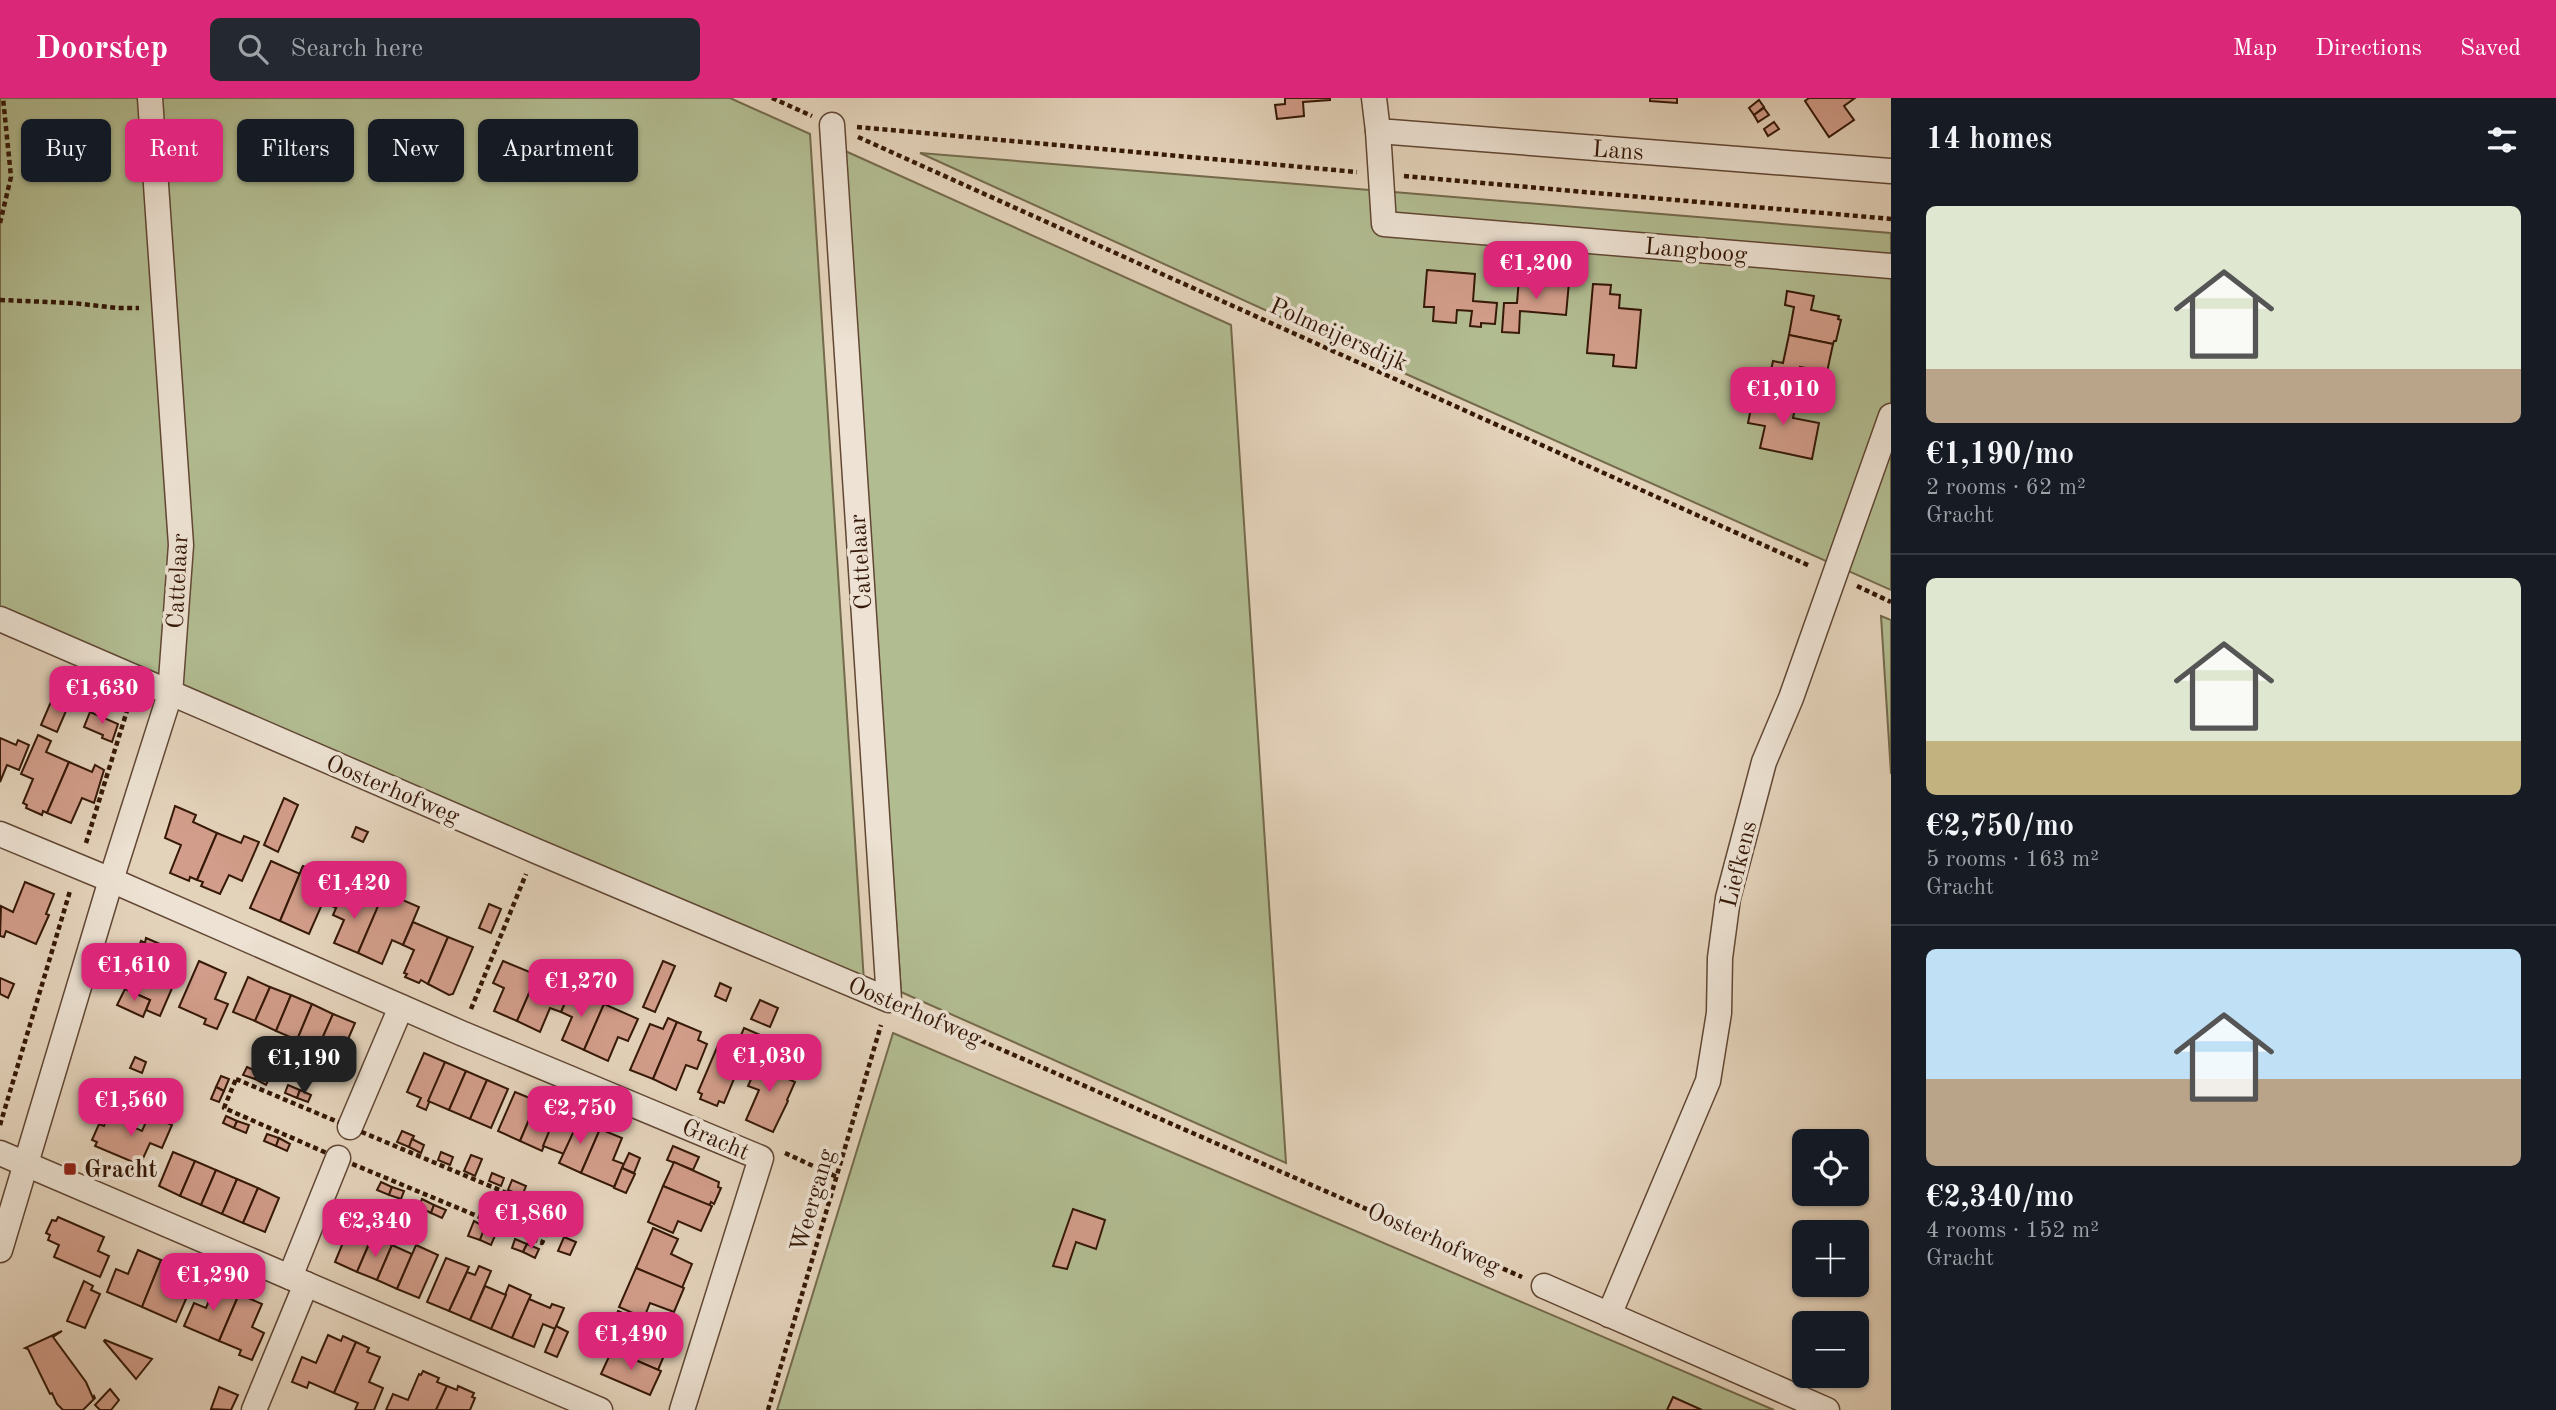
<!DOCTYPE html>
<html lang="en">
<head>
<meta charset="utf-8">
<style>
  body { margin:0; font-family:"Old Standard TT",serif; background:#242831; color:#f1f3f6; height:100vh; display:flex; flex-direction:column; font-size:26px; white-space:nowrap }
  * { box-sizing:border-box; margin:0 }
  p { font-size:23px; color:#9ea1a6 }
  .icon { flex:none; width:38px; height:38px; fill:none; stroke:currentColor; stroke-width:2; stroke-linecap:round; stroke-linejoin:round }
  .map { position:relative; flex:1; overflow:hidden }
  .panel { display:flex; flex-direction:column; background:#171b24; width:665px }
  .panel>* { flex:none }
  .top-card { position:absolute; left:21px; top:21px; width:665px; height:63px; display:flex; gap:14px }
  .controls { position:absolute; left:1792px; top:1031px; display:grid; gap:14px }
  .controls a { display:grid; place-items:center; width:77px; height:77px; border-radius:10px; background:#171b24; box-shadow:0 2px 5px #0004; font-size:35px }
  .price { position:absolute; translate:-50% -60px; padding:0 16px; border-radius:14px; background:#db2777; color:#fff; font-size:23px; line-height:46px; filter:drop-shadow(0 2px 4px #0008) }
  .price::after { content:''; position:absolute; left:50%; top:42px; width:21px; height:16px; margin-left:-10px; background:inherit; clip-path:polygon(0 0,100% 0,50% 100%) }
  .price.current { background:#222; color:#fff }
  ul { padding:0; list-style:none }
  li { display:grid; align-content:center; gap:14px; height:371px; padding:0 35px }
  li+li { border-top:2px solid #363941 }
  li span { display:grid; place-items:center; height:217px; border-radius:10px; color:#555 }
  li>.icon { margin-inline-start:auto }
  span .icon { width:126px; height:126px; fill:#fffc; stroke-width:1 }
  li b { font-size:30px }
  h2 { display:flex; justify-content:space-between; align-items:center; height:84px; padding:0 35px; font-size:30px }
  .pill { padding:0 24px; border-radius:10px; background:#171b24; box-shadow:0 2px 5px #0004; font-size:24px; line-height:63px }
  .pill.current { background:#db2777; color:#fff }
  header { display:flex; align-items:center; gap:42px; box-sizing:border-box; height:98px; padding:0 35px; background:#db2777; color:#fff }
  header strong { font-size:33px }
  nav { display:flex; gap:38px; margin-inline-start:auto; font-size:24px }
  .search { width:490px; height:63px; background:#242831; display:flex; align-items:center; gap:18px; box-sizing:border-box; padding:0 24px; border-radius:10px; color:#9ea1a6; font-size:26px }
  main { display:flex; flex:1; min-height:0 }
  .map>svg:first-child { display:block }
</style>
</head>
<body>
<header>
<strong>Doorstep</strong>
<div class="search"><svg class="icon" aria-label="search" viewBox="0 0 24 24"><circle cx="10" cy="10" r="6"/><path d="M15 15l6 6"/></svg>Search here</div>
<nav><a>Map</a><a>Directions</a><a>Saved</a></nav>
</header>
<main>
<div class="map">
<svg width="1891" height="1312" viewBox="0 0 1891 1312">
  <rect width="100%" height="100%" fill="#e4d3bb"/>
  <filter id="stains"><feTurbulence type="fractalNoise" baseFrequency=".00286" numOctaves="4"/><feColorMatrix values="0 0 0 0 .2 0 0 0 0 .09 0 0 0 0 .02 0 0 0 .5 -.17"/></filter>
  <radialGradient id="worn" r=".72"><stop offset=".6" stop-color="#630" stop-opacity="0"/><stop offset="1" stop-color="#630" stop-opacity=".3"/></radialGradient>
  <!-- green -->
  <g fill="#b2bc91" stroke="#746a4c" stroke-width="2">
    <path d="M0 0H730L810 36 864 884 0 511Z"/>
    <path d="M843 52 1231 227 1286 1065 901 894Z"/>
    <path d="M920 55 1891 135V492L1406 276Z"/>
    <path d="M1881 518 1891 522V676Z"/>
    <path d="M893 935 1774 1312H777Z"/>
  </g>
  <!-- building -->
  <g fill="#d29d8a" stroke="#351807" stroke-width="2">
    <path d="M1285 0H1330V2L1303 4 1304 18 1277 21 1275 7 1285 6Z"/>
    <path d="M1650 0H1677V5L1650 3Z"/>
    <path d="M1809 0H1855L1844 8 1854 22 1829 39 1805 3Z"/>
    <path d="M1759 2 1764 9 1754 17 1749 10Z"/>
    <path d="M1764 10 1769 17 1758 24 1754 17Z"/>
    <path d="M1774 24 1779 31 1768 38 1764 31Z"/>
    <path d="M1427 172 1475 176 1473 203 1497 205 1495 226 1481 225V229L1470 228 1472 213 1457 212 1456 225 1433 223 1434 209H1424Z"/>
    <path d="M1519 180 1569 184 1566 217 1520 213 1519 235 1502 234 1504 205H1517Z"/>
    <path d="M1593 186 1611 187 1610 196 1620 197 1619 210 1641 212 1636 270 1613 268 1614 257 1587 255Z"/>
    <path d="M1787 193 1814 198 1811 212 1839 218 1838 221 1841 222 1836 243H1834L1833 246 1789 237 1794 209 1785 207Z"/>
    <path d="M1789 237 1833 246 1827 274 1800 269 1797 283 1770 277 1773 263 1783 265Z"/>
    <path d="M1754 296 1796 305 1793 320 1819 325 1812 361 1760 350 1765 328 1748 325Z"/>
    <path d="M53 599 69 606 57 634 41 627Z"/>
    <path d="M90 614 118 626 112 644 102 640 103 637 84 629Z"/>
    <path d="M38 637 51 643 46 654 69 664 47 715 43 713 42 717 26 710 27 707 23 705 33 681 21 676Z"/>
    <path d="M0 640 16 647 18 642 29 647 19 672 7 667 0 684Z"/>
    <path d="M69 664 92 674 95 667 104 672 94 705 82 700 71 725 47 715Z"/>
    <path d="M284 700 298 707 278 754 264 747Z"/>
    <path d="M175 708 196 717 193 724 217 735 197 782 190 779 189 783 170 775 181 747 165 740Z"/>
    <path d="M356 729 368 734 363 744 352 739Z"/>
    <path d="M217 735 241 745 244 738 259 744 242 783 229 777 220 796 201 788 203 784 197 782Z"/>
    <path d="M271 763 300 776 303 768 280 823 250 810Z"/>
    <path d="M303 768 346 786 336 810 323 804 309 836 280 823Z"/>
    <path d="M25 784 54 796 46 816 49 817 36 846 6 833 4 839 0 838 1 808 13 814Z"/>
    <path d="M343 794 378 809 358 855 334 845 344 822 333 817Z"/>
    <path d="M384 794 419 809 403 847 392 842 382 866 358 855Z"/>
    <path d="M489 806 501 811 491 835 479 830Z"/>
    <path d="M413 824 448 839 428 886 421 882 419 885 405 879 407 876 404 875 414 852 403 847Z"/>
    <path d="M448 839 473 849 453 896 449 897 428 886Z"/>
    <path d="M146 840 174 852 164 876 176 881 160 918 146 912 150 902 125 891 139 858 136 856 141 843 145 845Z"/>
    <path d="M199 863 226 875 215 901 228 906 217 931 204 926 206 921 179 909Z"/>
    <path d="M503 863 537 877 517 923 494 913 504 890 493 885Z"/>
    <path d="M663 863 675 868 655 914 643 909Z"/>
    <path d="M537 877 571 892 561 914 550 910 540 934 517 923Z"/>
    <path d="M248 879 270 889 255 923 233 914Z"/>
    <path d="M0 880 14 886 8 900 0 896Z"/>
    <path d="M720 885 731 890 726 903 715 898Z"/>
    <path d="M270 889 291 897 276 933 255 923Z"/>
    <path d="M125 891 150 902 143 919 117 907Z"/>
    <path d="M571 892 604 906 584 952 562 942 572 919 561 914Z"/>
    <path d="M291 897 312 906 297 942 276 933Z"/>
    <path d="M760 902 778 910 770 929 751 921Z"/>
    <path d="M312 906 333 916 318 950 297 942Z"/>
    <path d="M604 906 638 921 628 943 618 939 608 963 584 952Z"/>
    <path d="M333 916 355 925 340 960 318 950Z"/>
    <path d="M668 920 677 924 653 981 630 972 650 926 663 931Z"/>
    <path d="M677 924 701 934 698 942 707 946 697 971 686 967 676 992 653 981Z"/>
    <path d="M744 930 765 939 747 981 736 976 724 1005 719 1003 717 1008 700 1001 702 996 698 994 718 947 734 954Z"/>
    <path d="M424 955 445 964 426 1012 417 1008 421 1000 407 994Z"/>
    <path d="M762 956 782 964 777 976 795 984 787 1002 788 1003 773 1034 746 1022 759 992 748 988Z"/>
    <path d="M135 959 146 964 142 975 130 970Z"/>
    <path d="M445 964 466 973 449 1012 428 1003Z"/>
    <path d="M247 969 258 974 255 981 243 977Z"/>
    <path d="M466 973 487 982 470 1021 449 1012Z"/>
    <path d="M258 974 270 979 266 987 255 981Z"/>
    <path d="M221 978 229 981 224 993 216 989Z"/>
    <path d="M487 982 508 991 491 1030 470 1021Z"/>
    <path d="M288 987 300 992 297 1000 285 995Z"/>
    <path d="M216 989 224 993 219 1004 211 1001Z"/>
    <path d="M300 992 311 997 308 1004 297 1000Z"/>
    <path d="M515 994 537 1003 520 1043 498 1033Z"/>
    <path d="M537 1003 558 1012 542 1053 520 1043Z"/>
    <path d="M558 1012 579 1022 564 1056 543 1048Z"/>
    <path d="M149 1017 172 1027 162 1050 150 1045 140 1067 95 1048 97 1044 92 1042 99 1026 104 1028 108 1018 142 1033Z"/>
    <path d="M226 1018 237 1023 234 1030 223 1025Z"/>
    <path d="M579 1022 600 1031 581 1075 559 1065Z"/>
    <path d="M237 1023 249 1027 246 1035 234 1030Z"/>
    <path d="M600 1031 622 1040 613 1062 624 1066 614 1089 581 1075Z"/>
    <path d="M402 1033 414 1038 409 1049 397 1044Z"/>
    <path d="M267 1036 279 1040 276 1048 264 1043Z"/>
    <path d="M279 1040 290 1046 287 1053 276 1048Z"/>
    <path d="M412 1041 424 1047 421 1055 409 1049Z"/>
    <path d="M673 1048 699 1059 693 1072 667 1062Z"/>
    <path d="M173 1054 195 1063 180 1098 159 1088Z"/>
    <path d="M441 1054 453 1059 450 1067 438 1062Z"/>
    <path d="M629 1055 640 1060 634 1075 622 1070Z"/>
    <path d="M471 1057 482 1061 475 1078 464 1073Z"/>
    <path d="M195 1063 216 1072 201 1107 180 1098Z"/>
    <path d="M674 1064 719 1084 718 1089 721 1090 714 1106 711 1104 709 1108 663 1088Z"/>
    <path d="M622 1070 635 1076 626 1095 614 1090Z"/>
    <path d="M216 1072 237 1081 222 1116 201 1107Z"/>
    <path d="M492 1075 504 1080 501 1088 489 1083Z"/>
    <path d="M237 1081 258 1090 243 1125 222 1116Z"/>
    <path d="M512 1082 526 1088 522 1098 508 1092Z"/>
    <path d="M381 1084 392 1089 389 1097 377 1092Z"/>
    <path d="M663 1088 712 1108 701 1133 678 1123 673 1135 648 1124Z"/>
    <path d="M392 1089 404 1093 401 1101 389 1097Z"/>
    <path d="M258 1090 279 1100 265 1134 243 1125Z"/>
    <path d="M555 1097 569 1103 563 1115 550 1109Z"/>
    <path d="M422 1101 434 1107 431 1115 419 1109Z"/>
    <path d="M434 1107 446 1112 442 1120 431 1115Z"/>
    <path d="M1073 1111 1105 1122 1096 1151 1076 1144 1067 1171 1053 1168Z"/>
    <path d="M58 1119 104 1139 98 1153 109 1158 100 1179 54 1159 59 1147 48 1142 50 1137 46 1135 52 1122 56 1123Z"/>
    <path d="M474 1123 485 1129 480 1142 468 1138Z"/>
    <path d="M351 1125 374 1134 357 1174 335 1164Z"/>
    <path d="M485 1129 497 1133 491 1147 480 1142Z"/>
    <path d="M653 1130 678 1141 671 1156 692 1166 682 1190 636 1170Z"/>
    <path d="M372 1139 392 1147 377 1182 357 1174Z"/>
    <path d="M564 1139 576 1144 570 1157 558 1153Z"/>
    <path d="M515 1141 527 1146 523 1154 512 1150Z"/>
    <path d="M527 1146 539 1151 535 1160 523 1154Z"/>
    <path d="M392 1147 412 1156 397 1191 377 1182Z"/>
    <path d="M416 1147 438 1157 419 1200 397 1191Z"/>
    <path d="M138 1152 161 1162 142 1209 107 1194 116 1171 128 1176Z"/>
    <path d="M446 1160 469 1169 449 1213 427 1204Z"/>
    <path d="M161 1162 185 1173 175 1196 186 1201 176 1224 142 1209Z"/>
    <path d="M479 1168 491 1173 470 1222 449 1213 467 1174 475 1177Z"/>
    <path d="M636 1170 684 1190 674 1214 650 1205 644 1220 619 1209Z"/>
    <path d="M84 1183 93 1188 91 1192 100 1196 85 1230 67 1223Z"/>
    <path d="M216 1186 239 1196 219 1243 184 1228 194 1205 206 1210Z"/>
    <path d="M509 1187 531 1197 512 1240 491 1231Z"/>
    <path d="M485 1188 506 1197 491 1231 470 1222Z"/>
    <path d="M239 1196 262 1206 252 1229 264 1235 252 1262 239 1257 241 1252 219 1243Z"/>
    <path d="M529 1201 550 1210 552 1206 564 1210 555 1231 543 1226 534 1249 512 1240Z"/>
    <path d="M618 1213 652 1228 647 1239 668 1248 658 1272 612 1252 622 1229 613 1225Z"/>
    <path d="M556 1228 568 1234 557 1259 545 1254Z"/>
    <path d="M62 1233 53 1239 86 1284 93 1300 94 1298 95 1300 83 1312H63L57 1306 52 1295 50 1296 28 1251 25 1250Z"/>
    <path d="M328 1237 341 1243 343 1238 356 1244 334 1295 309 1284 307 1290 292 1284 302 1259 316 1265Z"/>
    <path d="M105 1242 152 1261 136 1281 104 1243Z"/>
    <path d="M356 1244 369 1250 367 1254 380 1259 369 1284 383 1290 374 1312H355L358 1305 334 1295Z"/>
    <path d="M612 1252 661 1273 650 1297 601 1276Z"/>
    <path d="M423 1273 439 1280 437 1284 447 1288 436 1312H386L393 1296 408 1302 419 1276 421 1277Z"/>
    <path d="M447 1288 457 1292 458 1288 474 1295 472 1299 475 1300 470 1312H436Z"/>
    <path d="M219 1289 238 1297 231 1312 211 1311Z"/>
    <path d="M110 1291 119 1302 111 1312H100L95 1307Z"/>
    <path d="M1673 1299 1702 1312H1667Z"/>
  </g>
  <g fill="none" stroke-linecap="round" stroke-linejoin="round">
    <defs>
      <g id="street">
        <path d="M1374 0 1378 33 1891 73"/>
        <path d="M1378 33 1384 126 1891 168"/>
        <path d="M0 521 536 753 889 902 832 27"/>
        <path d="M0 736 111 782 461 935 761 1060 682 1312"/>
        <path d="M350 1029 401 909"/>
        <path d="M0 1055 600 1312"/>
        <path d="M0 1152 111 782 170 596 181 447 150 0"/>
        <path d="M290 1179 338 1060"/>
        <path d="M1544 1188 1827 1312"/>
        <path d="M1609 1217 1708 983 1719 915 1720 860 1728 800 1764 664 1791 600 1891 318"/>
        <path d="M254 1312 306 1186"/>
      </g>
    </defs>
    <!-- street casing -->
    <use href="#street" stroke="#614734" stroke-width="27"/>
    <!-- path -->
    <g stroke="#351807" stroke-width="4.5" stroke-dasharray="5 3.5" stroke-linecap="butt">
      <path d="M772 0 812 18"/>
      <path d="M857 29 1357 74"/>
      <path d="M858 39 1810 468"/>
      <path d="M1404 78 1891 121"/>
      <path d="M0 125 11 79 3 0"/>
      <path d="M0 202 73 205 117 210H139"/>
      <path d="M1857 488 1891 504"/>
      <path d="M86 745 130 603"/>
      <path d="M471 911 526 776"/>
      <path d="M911 912 1522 1179"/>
      <path d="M236 981 554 1115 542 1145 338 1060 224 1010Z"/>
      <path d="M0 1027 70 793"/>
      <path d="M785 1055 837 1079"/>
      <path d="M768 1312 881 927"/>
    </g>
    <!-- street -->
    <use href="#street" stroke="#ede2d3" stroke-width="24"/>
  </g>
  <!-- markers -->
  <rect fill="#8f2418" stroke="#ede2d3" stroke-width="2.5" x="63" y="1064" width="14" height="14" rx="3.5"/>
  <g text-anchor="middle" stroke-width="7" stroke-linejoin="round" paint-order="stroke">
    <!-- street labels -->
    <g font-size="24" fill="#351807" stroke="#ede2d3">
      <text transform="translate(1618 52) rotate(4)" y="8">Lans</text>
      <text transform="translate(1696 152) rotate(5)" y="8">Langboog</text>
      <text transform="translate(1339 236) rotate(24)" y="8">Polmeijersdijk</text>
      <text transform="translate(860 464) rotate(-94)" y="8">Cattelaar</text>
      <text transform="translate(177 483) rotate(-87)" y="8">Cattelaar</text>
      <text transform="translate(393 691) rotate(23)" y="8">Oosterhofweg</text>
      <text transform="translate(1738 766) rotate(-76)" y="8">Liefkens</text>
      <text transform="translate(915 913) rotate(23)" y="8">Oosterhofweg</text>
      <text transform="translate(716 1041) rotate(23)" y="8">Gracht</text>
      <text transform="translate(812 1102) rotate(-74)" y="8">Weergang</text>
      <text transform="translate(1434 1140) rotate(24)" y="8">Oosterhofweg</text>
    </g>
    <!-- poi labels -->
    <g font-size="24" font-weight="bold" fill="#351807" stroke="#ede2d3" text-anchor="start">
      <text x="84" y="1079">Gracht</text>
    </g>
  </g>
  <rect width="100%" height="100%" filter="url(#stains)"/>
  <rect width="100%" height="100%" fill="url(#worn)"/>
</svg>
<div class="controls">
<a><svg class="icon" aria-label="locate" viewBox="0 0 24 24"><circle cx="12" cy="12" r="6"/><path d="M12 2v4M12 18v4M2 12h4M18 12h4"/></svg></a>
<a>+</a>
<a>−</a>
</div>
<b class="price" style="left:1536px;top:203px">€1,200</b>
<b class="price" style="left:1783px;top:329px">€1,010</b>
<b class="price" style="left:102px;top:628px">€1,630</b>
<b class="price" style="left:354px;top:823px">€1,420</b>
<b class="price" style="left:134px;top:905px">€1,610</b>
<b class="price" style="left:581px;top:921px">€1,270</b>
<b class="price" style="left:769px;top:996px">€1,030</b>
<b class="price current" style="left:304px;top:998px">€1,190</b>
<b class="price" style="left:131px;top:1040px">€1,560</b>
<b class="price" style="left:580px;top:1048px">€2,750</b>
<b class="price" style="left:531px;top:1153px">€1,860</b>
<b class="price" style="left:375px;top:1161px">€2,340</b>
<b class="price" style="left:213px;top:1215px">€1,290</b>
<b class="price" style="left:631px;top:1274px">€1,490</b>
<div class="top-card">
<a class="pill">Buy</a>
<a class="pill current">Rent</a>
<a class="pill">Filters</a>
<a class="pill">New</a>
<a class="pill">Apartment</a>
</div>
</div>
<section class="panel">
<h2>14 homes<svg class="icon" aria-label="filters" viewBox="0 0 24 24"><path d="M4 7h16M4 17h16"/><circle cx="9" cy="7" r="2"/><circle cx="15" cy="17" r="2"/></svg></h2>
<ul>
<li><span style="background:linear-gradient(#dfe7d0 75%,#b9a48a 0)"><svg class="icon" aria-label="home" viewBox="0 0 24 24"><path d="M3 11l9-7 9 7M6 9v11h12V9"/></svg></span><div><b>€1,190/mo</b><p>2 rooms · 62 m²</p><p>Gracht</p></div></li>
<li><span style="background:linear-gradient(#dfe7d0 75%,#c2b280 0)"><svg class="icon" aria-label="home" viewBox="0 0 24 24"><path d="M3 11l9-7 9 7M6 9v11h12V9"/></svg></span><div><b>€2,750/mo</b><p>5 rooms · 163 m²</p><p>Gracht</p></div></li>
<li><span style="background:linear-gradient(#bfe0f5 60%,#b9a48a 0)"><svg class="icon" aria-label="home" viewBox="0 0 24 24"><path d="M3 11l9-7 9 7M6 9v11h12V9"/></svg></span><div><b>€2,340/mo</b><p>4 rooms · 152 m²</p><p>Gracht</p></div></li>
</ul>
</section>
</main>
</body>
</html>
